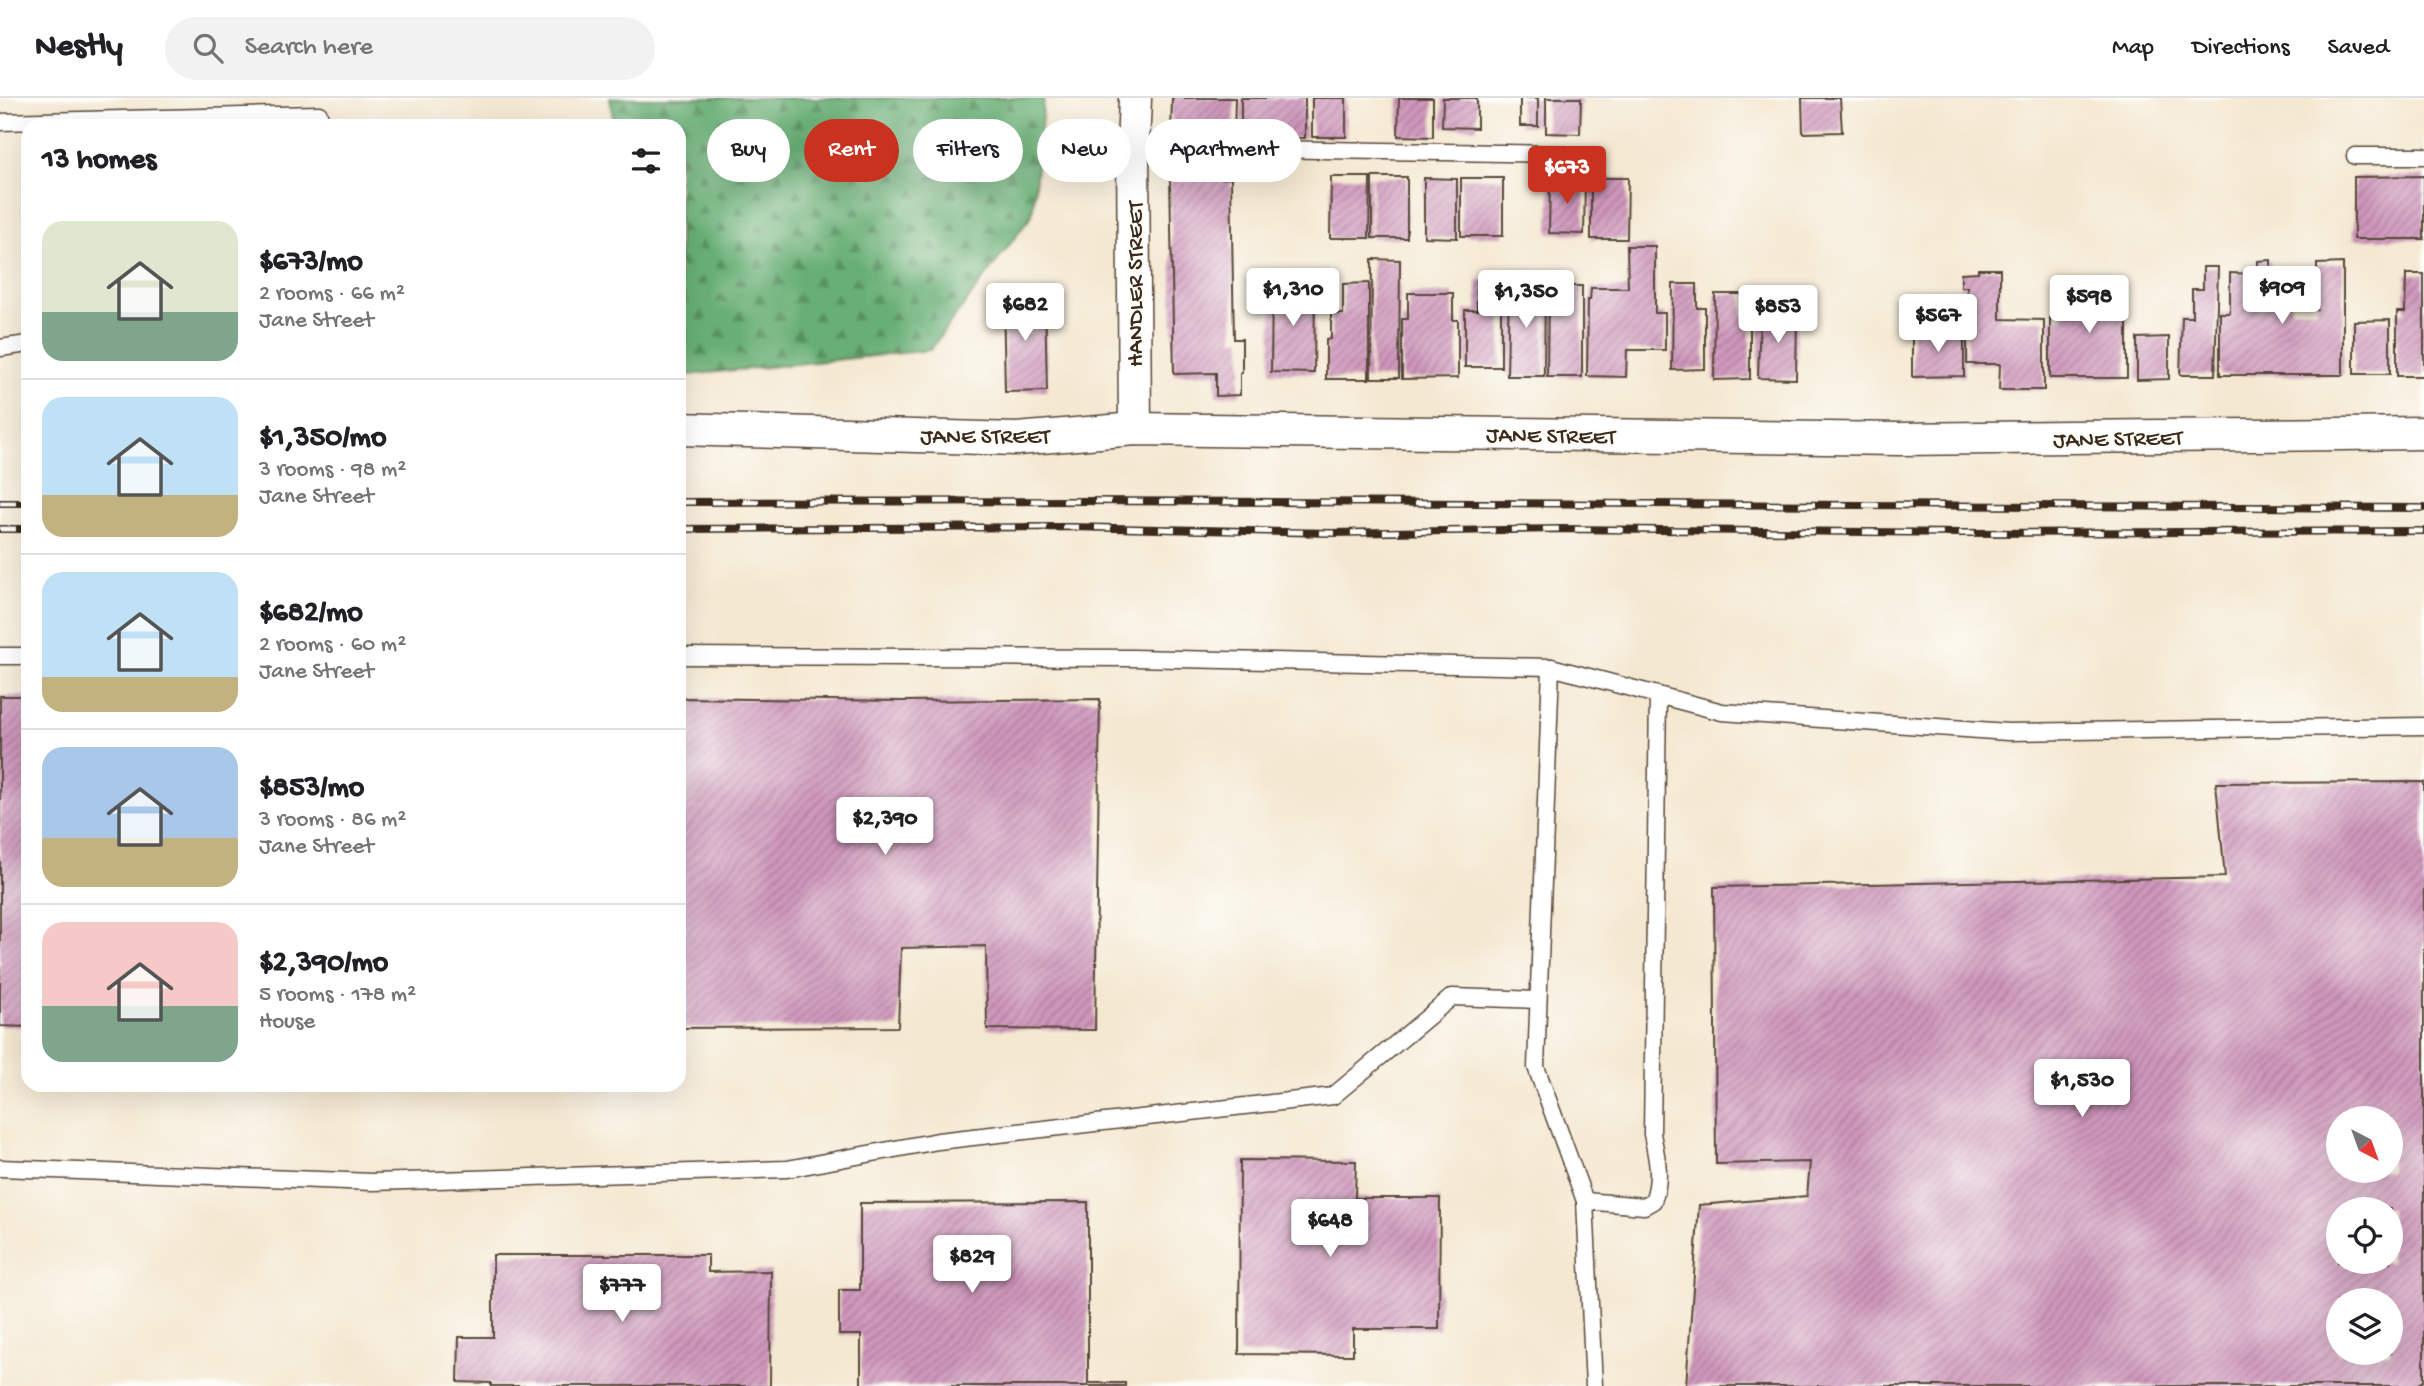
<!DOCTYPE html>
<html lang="en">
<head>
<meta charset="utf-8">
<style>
  body { margin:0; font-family:"Gochi Hand",sans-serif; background:#f2f2f2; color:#202124; height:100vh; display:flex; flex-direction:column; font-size:26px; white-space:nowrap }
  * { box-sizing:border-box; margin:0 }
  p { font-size:23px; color:#757577 }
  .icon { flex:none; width:38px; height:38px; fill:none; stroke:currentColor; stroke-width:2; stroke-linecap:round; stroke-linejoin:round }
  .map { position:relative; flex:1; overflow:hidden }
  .details { position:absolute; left:21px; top:21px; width:665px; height:973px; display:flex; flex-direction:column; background:#fff; border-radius:21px; box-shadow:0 7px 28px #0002 }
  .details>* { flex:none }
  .guide { position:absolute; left:707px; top:21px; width:665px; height:63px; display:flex; gap:14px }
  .needle { width:46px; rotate:139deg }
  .buttons { position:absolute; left:2326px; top:1008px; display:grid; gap:14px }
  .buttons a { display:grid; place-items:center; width:77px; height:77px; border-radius:50%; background:#fff; box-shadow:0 7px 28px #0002; font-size:35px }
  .price { position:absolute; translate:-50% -60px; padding:0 16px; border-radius:7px; background:#fff; color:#222; font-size:23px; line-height:46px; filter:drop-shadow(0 2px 4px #0008) }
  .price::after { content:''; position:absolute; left:50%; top:42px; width:21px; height:16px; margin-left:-10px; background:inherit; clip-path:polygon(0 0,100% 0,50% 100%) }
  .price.on { background:#c8321e; color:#fff }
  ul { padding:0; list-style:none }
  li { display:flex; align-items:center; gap:21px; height:175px; padding:0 21px }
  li+li { border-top:2px solid #e0e0e0 }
  li span { display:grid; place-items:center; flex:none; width:196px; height:140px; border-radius:21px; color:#555 }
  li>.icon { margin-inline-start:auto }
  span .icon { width:84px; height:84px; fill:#fffc; stroke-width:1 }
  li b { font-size:30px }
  h2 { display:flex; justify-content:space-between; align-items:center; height:84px; padding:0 21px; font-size:30px }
  .pill { padding:0 24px; border-radius:32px; background:#fff; box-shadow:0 7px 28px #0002; font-size:24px; line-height:63px }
  .pill.on { background:#c8321e; color:#fff }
  header { display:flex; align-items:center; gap:42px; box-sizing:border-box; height:98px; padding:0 35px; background:#fff; border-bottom:2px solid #e0e0e0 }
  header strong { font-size:33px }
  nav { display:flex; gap:38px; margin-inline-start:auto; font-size:24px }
  .search { width:490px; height:63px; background:#f2f2f2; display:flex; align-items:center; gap:18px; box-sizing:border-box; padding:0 24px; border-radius:38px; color:#757577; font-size:26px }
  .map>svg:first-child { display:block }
</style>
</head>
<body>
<header>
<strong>Nestly</strong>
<div class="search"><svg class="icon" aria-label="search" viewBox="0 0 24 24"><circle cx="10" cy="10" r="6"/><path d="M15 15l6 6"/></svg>Search here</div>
<nav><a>Map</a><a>Directions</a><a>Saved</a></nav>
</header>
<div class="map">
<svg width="2424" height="1288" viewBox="0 0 2424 1288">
  <defs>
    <pattern id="forest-firs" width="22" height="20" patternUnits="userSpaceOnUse" patternTransform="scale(1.75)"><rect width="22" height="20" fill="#68af75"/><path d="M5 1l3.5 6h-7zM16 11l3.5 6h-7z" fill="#578f5f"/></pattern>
    <pattern id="building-hatch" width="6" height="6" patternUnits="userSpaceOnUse" patternTransform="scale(1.75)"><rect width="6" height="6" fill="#cf97bc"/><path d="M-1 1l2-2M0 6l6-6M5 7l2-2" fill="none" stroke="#a97b98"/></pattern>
  </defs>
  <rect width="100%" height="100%" fill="#fdfcf7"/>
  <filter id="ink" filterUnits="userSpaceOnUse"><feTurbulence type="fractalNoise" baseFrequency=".0143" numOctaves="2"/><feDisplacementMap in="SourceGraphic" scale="14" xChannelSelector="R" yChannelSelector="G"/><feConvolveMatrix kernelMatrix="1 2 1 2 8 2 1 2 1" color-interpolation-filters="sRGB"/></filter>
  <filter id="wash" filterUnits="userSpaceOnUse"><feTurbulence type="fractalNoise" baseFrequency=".00686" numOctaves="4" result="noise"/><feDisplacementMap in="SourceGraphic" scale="28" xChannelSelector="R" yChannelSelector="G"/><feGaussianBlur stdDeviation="1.57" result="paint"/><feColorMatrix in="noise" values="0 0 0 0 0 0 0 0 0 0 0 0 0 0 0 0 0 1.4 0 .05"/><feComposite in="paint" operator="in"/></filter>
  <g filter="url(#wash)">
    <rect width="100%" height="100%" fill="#f4e8d1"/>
    <!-- forest -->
    <path fill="url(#forest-firs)" stroke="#526c4a" stroke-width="2" d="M610 0H1044L1032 117 930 252 679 278V28H614Z"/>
    <g id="blocks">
      <!-- building -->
      <g fill="url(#building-hatch)" fill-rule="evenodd">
        <path d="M1172 0H1235L1234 40 1171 39Z"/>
        <rect x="1241" y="0" width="64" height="40"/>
        <rect x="1312" y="0" width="34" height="39"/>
        <path d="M1399 0H1433V39L1398 38Z"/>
        <path d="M1443 0H1477V30L1442 29Z"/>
        <rect x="1520" y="0" width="18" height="28"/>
        <path d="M1546 0H1581L1580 36 1546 35Z"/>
        <path d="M1802 0H1840L1842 34 1803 35Z"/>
        <path d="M2424 78V141H2354V79Z"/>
        <path d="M1331 79H1370L1369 140H1330Z"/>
        <rect x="1372" y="79" width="35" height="61"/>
        <path d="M1231 80 1234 241H1242V275H1240V297L1216 298V275L1174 276 1170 81Z"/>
        <path d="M1424 80 1457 81V140L1424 139Z"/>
        <rect x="1461" y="80" width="42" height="58"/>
        <path d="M1550 80H1585L1584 136 1549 135Z"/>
        <path d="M1591 80H1628L1627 141H1591Z"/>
        <path d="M1627 148H1655V215H1665V252H1627L1626 279 1587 278 1588 202H1590L1591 190H1628Z"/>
        <path d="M1372 161 1400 162 1399 280H1371Z"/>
        <path d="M2271 162V176H2290L2291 211 2317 212V166L2343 165V277H2220V215H2230V175L2258 176V163Z"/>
        <path d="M2203 169H2218L2215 277H2180L2182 219H2192V191H2203Z"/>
        <path d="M1978 171H2000V221L2044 222V292H1999L2000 266H1967V189H1961V175L1978 174Z"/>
        <path d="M2406 176H2424V278H2397V214H2405Z"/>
        <path d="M1477 182H1501V269H1465V212H1477Z"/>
        <path d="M2086 184H2116V212H2107V218H2127V280H2050V220H2063V191L2086 192Z"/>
        <path d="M1369 185V281H1326V241H1331V216H1343V186Z"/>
        <path d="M1272 186 1315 187 1314 275 1271 274Z"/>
        <path d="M1509 186 1545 187 1544 278H1507Z"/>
        <path d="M1673 186H1697V210H1705V271L1672 272Z"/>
        <path d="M1548 188H1582V279H1547Z"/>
        <path d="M1408 195H1453V222H1458V280L1402 281V221H1408Z"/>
        <path d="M1003 196H1045L1047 293 1005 294Z"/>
        <path d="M1715 196H1742L1743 218H1750V281L1714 282Z"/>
        <path d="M1760 214H1797L1796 281 1758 280Z"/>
        <path d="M2390 222V276H2354V223Z"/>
        <path d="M1912 234H1964V278L1912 279Z"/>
        <path d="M2169 239V281L2137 282V240Z"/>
        <path d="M0 598H28V929L0 928Z"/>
        <path d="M679 600 903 603 1100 601 1095 932 987 931 986 848 901 850 898 929 679 930Z"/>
        <path d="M2424 684V1283L2415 1288H1686L1699 1107 1807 1098 1810 1064 1716 1066 1714 789 2225 779 2216 685ZM2338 1020H2390V1073H2338ZM2338 1111H2390V1164H2338ZM2338 1202H2390V1255H2338Z"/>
        <path d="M1240 1062 1356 1063 1355 1100H1440L1439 1231H1353V1257L1239 1256Z"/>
        <path d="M1088 1104V1285H1125V1288H861V1237H839V1192H860V1105Z"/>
        <path d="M493 1157H708V1174L771 1173 770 1288H491V1285L458 1284 459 1239H493Z"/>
      </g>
    </g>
  </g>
  <g filter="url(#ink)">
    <use href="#blocks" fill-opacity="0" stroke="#574639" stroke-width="2"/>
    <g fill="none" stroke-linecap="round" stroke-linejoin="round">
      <defs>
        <g id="lane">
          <path d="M0 24 319 16 321 28"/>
          <path d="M1133 49 1562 56"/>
          <path d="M2355 58H2424"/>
          <path d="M0 250 28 246"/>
          <path d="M0 558H28"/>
          <path d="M679 558 1133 560 1551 569 1722 614 2008 634 2424 628"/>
          <path d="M1551 569 1536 969 1585 1103 1594 1288"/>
          <path d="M0 1070 373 1084 787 1071 938 1043 1333 998 1452 899 1538 902"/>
          <path d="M1585 1103 1644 1108 1653 1103C1662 1080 1657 1060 1652 1036L1658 597"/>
        </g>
        <g id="street">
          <path d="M679 331 1017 341 1135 331 1900 341 2424 335"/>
          <path d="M1135 331 1133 49 1135 0"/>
        </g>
      </defs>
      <!-- lane casing -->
      <use href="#lane" stroke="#574639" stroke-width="19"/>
      <!-- street casing -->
      <use href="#street" stroke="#574639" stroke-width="35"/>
      <!-- lane -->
      <use href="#lane" stroke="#fff" stroke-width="16"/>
      <!-- street -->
      <use href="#street" stroke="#fff" stroke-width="32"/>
      <defs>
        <g id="rail">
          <path d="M679 404 1078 403 2424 410"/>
          <path d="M0 405H28"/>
          <path d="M0 431H28"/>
          <path d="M679 431 1069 429 1332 435 1559 431 1961 435 2424 433"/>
        </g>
      </defs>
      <!-- rail casing -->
      <use href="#rail" stroke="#3b2a1e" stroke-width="8"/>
      <!-- rail -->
      <use href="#rail" stroke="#fdfcf7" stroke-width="5" stroke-dasharray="16" stroke-linecap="butt"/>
    </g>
  </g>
  <g text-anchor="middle" stroke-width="5" stroke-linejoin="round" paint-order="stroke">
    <!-- street labels -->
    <g font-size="23" fill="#3b2a1e" stroke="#fdfcf7">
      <text transform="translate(1134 186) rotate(-90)" y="8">HANDLER STREET</text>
      <text transform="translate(1551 336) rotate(1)" y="8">JANE STREET</text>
      <text x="985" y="345">JANE STREET</text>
      <text transform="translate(2118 339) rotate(-1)" y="8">JANE STREET</text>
    </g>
  </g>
</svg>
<div class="buttons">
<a><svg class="needle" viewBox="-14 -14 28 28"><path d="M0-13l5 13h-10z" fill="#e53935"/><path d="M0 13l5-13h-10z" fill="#757577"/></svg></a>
<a><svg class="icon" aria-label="locate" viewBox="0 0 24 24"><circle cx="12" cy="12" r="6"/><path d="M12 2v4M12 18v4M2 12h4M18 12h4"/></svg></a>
<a><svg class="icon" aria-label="layers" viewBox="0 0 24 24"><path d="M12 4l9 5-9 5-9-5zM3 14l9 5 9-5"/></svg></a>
</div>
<b class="price on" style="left:1567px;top:108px">$673</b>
<b class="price" style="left:2282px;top:228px">$909</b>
<b class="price" style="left:1293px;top:230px">$1,310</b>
<b class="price" style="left:1526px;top:232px">$1,350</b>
<b class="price" style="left:2089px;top:237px">$598</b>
<b class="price" style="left:1025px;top:245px">$682</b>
<b class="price" style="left:1778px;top:247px">$853</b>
<b class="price" style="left:1938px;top:256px">$567</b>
<b class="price" style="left:885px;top:759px">$2,390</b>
<b class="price" style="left:2082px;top:1021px">$1,530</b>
<b class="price" style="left:1330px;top:1161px">$648</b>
<b class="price" style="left:972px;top:1197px">$829</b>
<b class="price" style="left:622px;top:1226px">$777</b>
<div class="guide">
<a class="pill">Buy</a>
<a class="pill on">Rent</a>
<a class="pill">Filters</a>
<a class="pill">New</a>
<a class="pill">Apartment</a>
</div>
<section class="details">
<h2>13 homes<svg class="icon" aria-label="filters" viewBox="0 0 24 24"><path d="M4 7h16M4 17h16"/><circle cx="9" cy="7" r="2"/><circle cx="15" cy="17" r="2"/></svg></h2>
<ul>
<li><span style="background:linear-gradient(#dfe7d0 65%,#7fa58c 0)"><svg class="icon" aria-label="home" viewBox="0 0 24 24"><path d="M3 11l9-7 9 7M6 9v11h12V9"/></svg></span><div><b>$673/mo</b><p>2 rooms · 66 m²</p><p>Jane Street</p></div></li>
<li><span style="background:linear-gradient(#bfe0f5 70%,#c2b280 0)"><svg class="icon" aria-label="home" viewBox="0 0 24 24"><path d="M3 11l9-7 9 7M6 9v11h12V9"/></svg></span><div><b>$1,350/mo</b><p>3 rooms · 98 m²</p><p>Jane Street</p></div></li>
<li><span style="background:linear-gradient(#bfe0f5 75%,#c2b280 0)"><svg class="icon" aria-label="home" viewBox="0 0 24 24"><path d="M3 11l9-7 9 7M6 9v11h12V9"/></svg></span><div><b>$682/mo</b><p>2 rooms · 60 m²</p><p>Jane Street</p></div></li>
<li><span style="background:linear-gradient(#a9c7e8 65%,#c2b280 0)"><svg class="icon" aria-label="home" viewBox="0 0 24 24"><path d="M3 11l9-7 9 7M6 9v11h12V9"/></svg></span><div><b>$853/mo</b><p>3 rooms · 86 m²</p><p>Jane Street</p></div></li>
<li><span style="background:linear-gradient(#f6c9c9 60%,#7fa58c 0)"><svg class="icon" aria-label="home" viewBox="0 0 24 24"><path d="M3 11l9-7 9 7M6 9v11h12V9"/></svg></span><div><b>$2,390/mo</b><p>5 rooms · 178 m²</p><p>House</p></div></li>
</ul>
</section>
</div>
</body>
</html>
